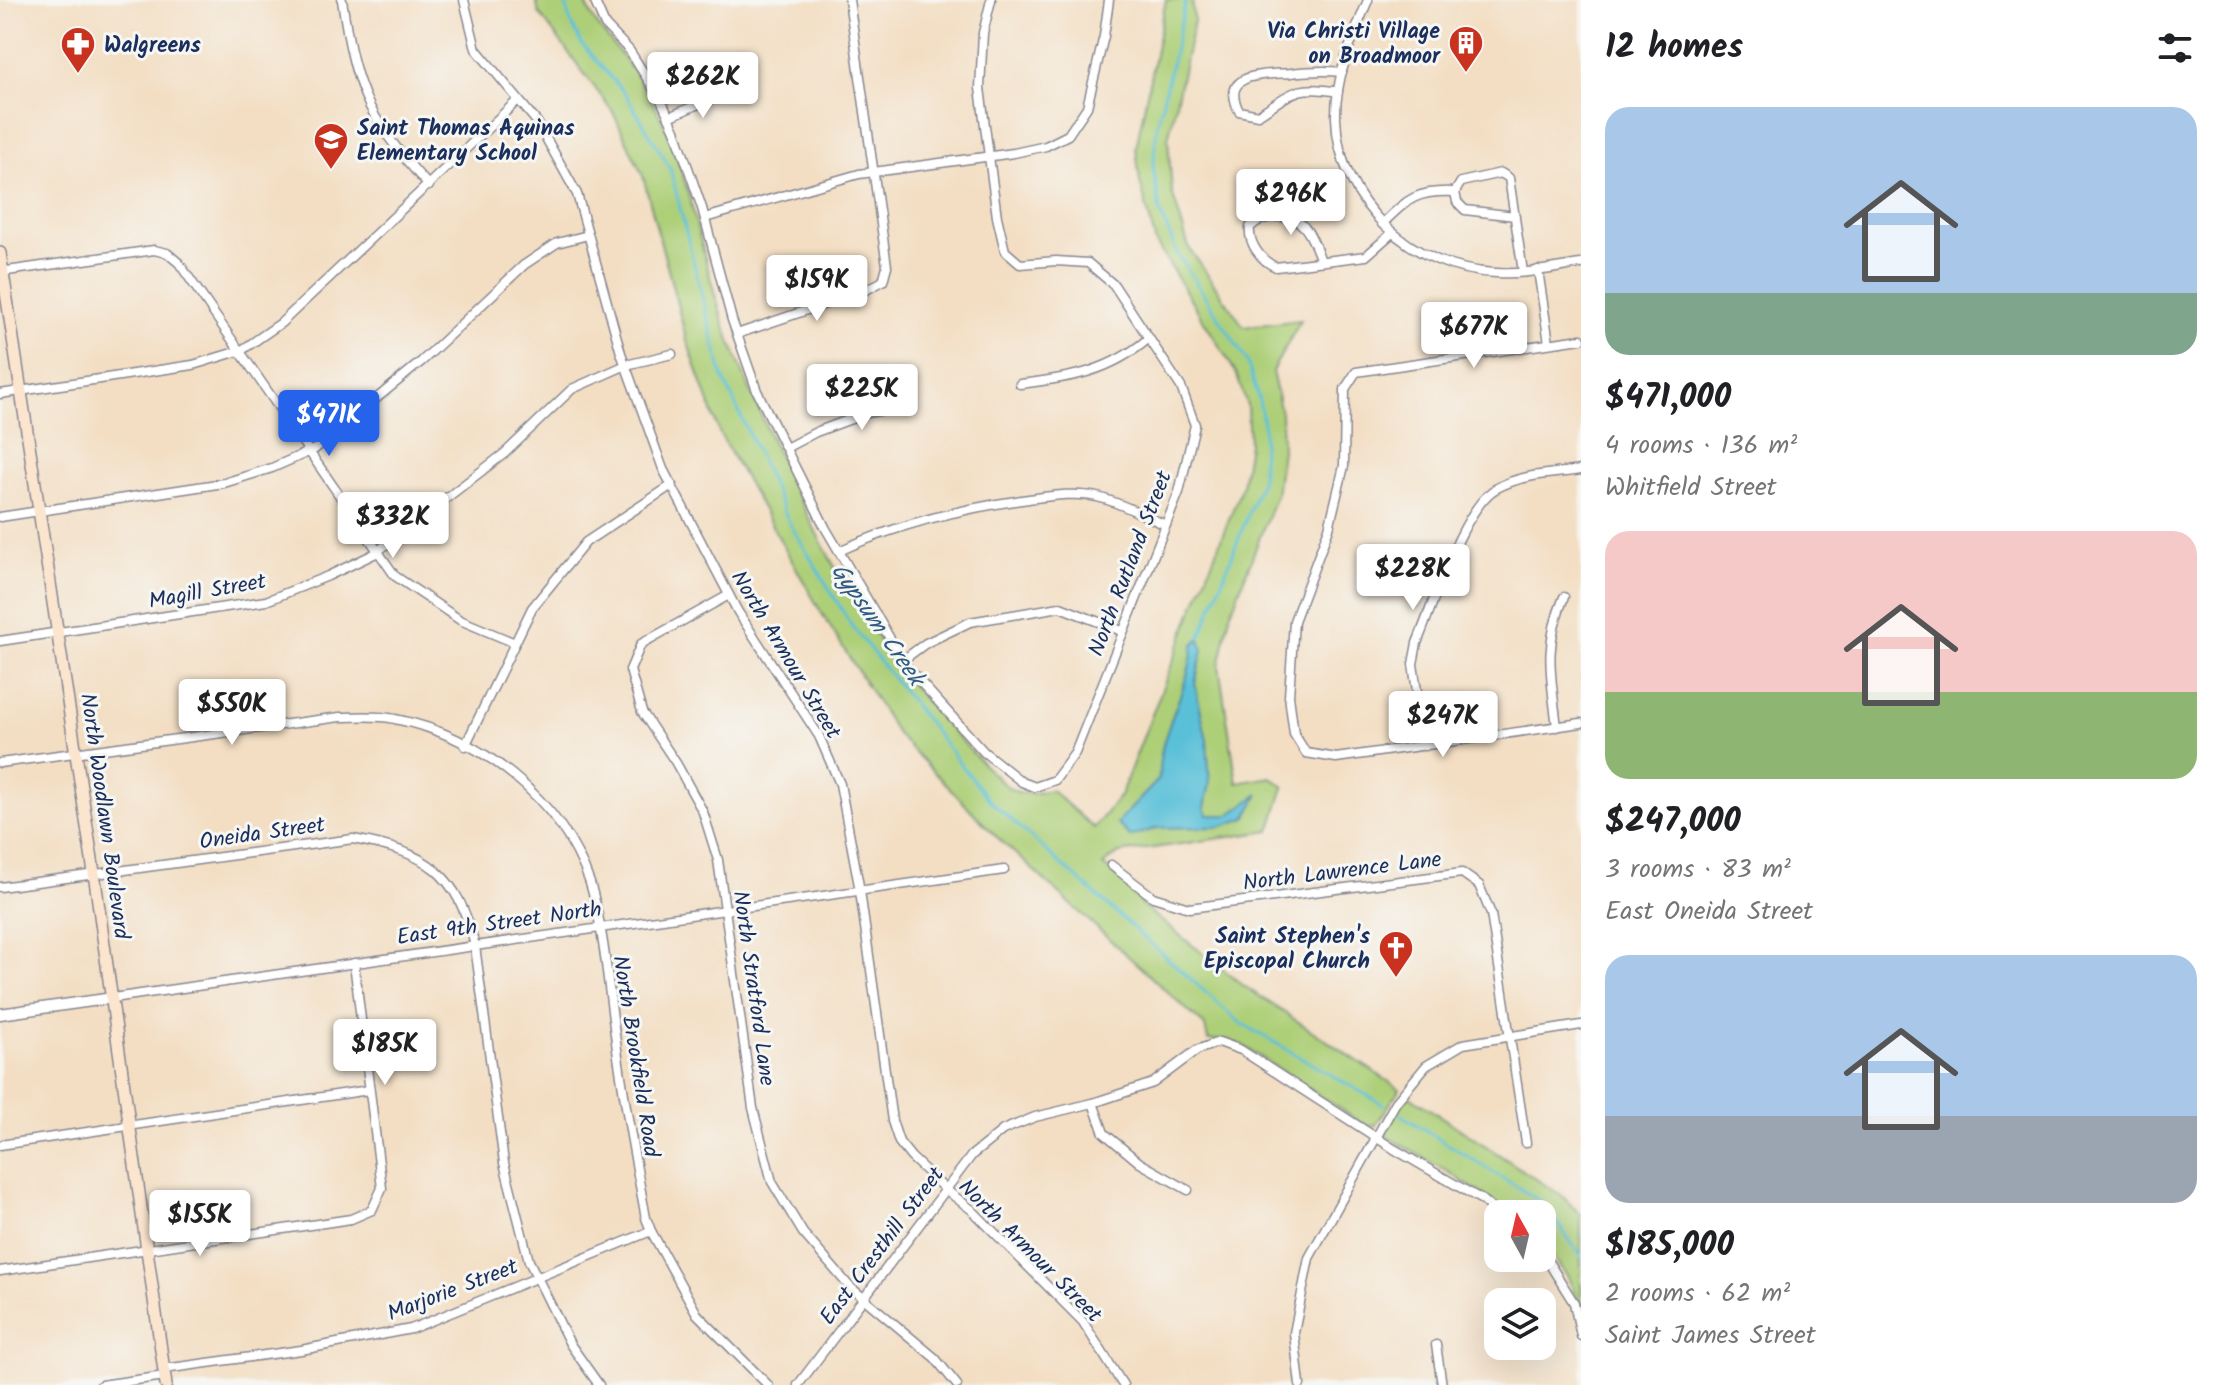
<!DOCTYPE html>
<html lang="en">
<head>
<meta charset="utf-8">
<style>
  body { margin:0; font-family:Kalam,sans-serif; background:#f6f6f6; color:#202124; height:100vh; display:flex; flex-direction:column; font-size:30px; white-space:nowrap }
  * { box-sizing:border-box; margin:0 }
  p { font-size:26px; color:#757577 }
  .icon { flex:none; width:44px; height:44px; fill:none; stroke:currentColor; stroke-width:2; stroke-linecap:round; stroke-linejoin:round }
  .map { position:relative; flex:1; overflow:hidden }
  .panel { display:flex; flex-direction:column; background:#fff; width:640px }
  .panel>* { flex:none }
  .needle { width:52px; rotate:352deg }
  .controls { position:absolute; left:1484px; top:1200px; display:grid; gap:16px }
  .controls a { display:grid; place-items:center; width:72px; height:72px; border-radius:16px; background:#fff; box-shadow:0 8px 32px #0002; font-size:40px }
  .price { position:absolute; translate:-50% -68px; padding:0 18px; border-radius:8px; background:#fff; color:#222; font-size:26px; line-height:52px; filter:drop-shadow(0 2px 4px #0008) }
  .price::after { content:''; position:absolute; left:50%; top:48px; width:24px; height:18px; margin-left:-12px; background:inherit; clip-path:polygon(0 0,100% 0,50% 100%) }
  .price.selected { background:#2563eb; color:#fff }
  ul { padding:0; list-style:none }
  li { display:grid; align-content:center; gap:16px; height:424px; padding:0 24px }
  li span { display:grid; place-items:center; height:248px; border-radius:24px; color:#555 }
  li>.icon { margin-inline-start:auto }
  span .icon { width:144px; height:144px; fill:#fffc; stroke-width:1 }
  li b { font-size:34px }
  h2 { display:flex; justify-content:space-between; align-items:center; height:96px; padding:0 24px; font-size:34px }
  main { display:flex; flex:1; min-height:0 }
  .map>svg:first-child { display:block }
</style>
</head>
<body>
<main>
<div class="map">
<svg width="1581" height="1385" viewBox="0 0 1581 1385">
  <rect width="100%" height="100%" fill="#f6f6f2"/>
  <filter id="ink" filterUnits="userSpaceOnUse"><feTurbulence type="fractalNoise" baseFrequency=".0125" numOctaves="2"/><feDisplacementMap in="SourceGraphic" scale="16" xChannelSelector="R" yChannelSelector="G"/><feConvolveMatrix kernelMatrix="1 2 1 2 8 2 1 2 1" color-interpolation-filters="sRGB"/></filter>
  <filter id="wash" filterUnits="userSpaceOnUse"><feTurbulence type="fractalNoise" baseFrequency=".006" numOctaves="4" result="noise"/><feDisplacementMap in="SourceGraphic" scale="32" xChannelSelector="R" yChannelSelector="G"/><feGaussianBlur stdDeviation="1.8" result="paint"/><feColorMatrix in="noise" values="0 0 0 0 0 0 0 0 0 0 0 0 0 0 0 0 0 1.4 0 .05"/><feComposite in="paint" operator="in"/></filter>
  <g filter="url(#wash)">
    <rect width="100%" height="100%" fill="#f3dec3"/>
    <!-- green -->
    <g fill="#adcf77" stroke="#647f6a" stroke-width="2">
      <path d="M536 0H585C592 23 607 36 621 55 640 79 658 109 670 138 694 198 703 263 724 324 739 366 757 406 775 447 822 551 878 655 958 737 974 753 996 782 1015 791 1026 796 1039 792 1051 790L1094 828 1120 796 1242 486 1249 444 1247 405 1236 373 1156 243 1140 182 1136 148 1166 0H1192L1194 21 1168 139 1172 192 1189 248 1244 327 1301 320 1272 371 1281 413 1282 450 1276 495 1230 615 1219 666 1237 783 1271 777 1284 787 1270 831 1119 853 1103 865 1141 897 1139 903 1244 986 1400 1089 1375 1126H1366L1242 1045 1226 1040H1208L1205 1026 998 838 897 734 821 612 720 434 687 341 643 176 613 112 539 13Z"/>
      <path d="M1408 1095 1562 1196 1581 1215V1310L1568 1277 1542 1243V1214H1511L1450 1173 1386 1136V1130Z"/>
    </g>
    <!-- water -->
    <path fill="#5ac0d8" stroke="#3a789b" stroke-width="2" d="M1200 638 1203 650 1195 684 1207 740 1210 784 1205 807 1208 815H1229L1259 794 1246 818 1220 827 1158 828 1130 837 1117 823 1159 779C1157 733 1189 692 1193 645Z"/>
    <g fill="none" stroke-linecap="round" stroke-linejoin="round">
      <!-- stream -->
      <g stroke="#5ac0d8" stroke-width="3">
        <path d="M565 0 569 18 581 43 626 95 670 168 722 375 790 524 851 625 989 800 1239 1022 1384 1105"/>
        <path d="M1186 0 1157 126 1153 167 1160 212 1177 253 1247 361 1259 400 1264 429 1261 481 1200 638"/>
        <path d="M1401 1115 1543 1203 1581 1256"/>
      </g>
    </g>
  </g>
  <g filter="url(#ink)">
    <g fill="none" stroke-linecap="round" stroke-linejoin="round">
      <defs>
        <g id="minor">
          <path d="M342 0C347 32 352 66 365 96 378 128 406 161 429 186"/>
          <path d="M464 0 476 49 537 122 577 194 621 353 663 469 738 612 819 736 840 784 860 891 892 1121 899 1142 911 1157 945 1189 972 1210 1083 1322 1123 1385"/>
          <path d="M594 0 605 25 629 50 661 100 675 130 702 208 732 320 757 391 826 529 906 666 984 752 1022 782 1035 787 1055 780 1075 753 1179 492 1195 425 1181 387 1114 285 1088 263 1056 261 1020 264 1005 251 997 217 980 88 983 33 991 0"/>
          <path d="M1368 0C1353 37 1335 76 1336 118 1338 203 1413 270 1496 273 1524 275 1553 268 1581 264"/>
          <path d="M1338 92C1296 84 1292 93 1258 115L1239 111C1219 71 1267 75 1291 73 1309 71 1324 70 1342 72"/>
          <path d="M669 117 728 91 735 90 739 94"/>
          <path d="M1515 216 1465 210 1457 202 1455 192 1461 182 1501 173 1509 178 1523 272"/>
          <path d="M705 218 859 174 1014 153 1046 146 1068 135 1087 107 1104 36 1109 0"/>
          <path d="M1382 224C1408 199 1416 190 1455 192"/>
          <path d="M1321 261C1311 235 1305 214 1273 217 1263 218 1258 220 1250 227 1248 243 1261 261 1276 267L1366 256 1391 234"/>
          <path d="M1538 270 1549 343"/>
          <path d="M0 272 154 250 167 253 179 263 395 576 460 620 515 643"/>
          <path d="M737 334 866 290 883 281 887 266 849 0"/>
          <path d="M1581 339 1356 372 1345 389 1344 466 1329 528 1294 621 1289 696 1294 734 1306 753 1336 758 1581 723"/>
          <path d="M1020 384C1070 378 1110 372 1149 338"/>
          <path d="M0 394 193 365 242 350 281 323 518 100"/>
          <path d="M786 448 816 432 867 413 904 406V399"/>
          <path d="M0 517 224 483 272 468 315 449 422 361 524 265 557 243 588 235"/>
          <path d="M839 551C901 523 962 508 1029 499 1051 496 1076 492 1097 497 1120 502 1144 516 1166 525"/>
          <path d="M729 595 641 644 630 670 642 712 676 763 703 812 718 860 753 1108 772 1182 803 1233 849 1286 935 1358 957 1385"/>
          <path d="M0 641 266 601 328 576 374 554 505 453 572 389 626 365 672 354"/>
          <path d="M903 660 926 643 970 622 1060 607 1122 631"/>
          <path d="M1557 727C1551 676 1543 646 1564 597"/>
          <path d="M465 746 532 608 586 542 672 485"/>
          <path d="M1425 746 1413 664 1417 643C1433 605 1463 506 1497 488 1522 474 1553 474 1581 470"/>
          <path d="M0 763 340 717C358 717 377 715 395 719 481 736 561 799 590 883 603 925 608 982 614 1027 622 1091 634 1154 646 1218L651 1231 697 1314 768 1385"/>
          <path d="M1111 865 1153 897 1189 908 1462 873 1479 885 1491 914 1526 1143"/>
          <path d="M0 887 353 839C426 852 457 871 475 946L504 1163 529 1261 570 1344 599 1385"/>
          <path d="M113 998 1004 870"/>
          <path d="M1093 1103 1104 1133 1140 1163 1188 1190"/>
          <path d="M0 1145 369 1090"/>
          <path d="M1542 1252 1574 1303 1581 1336"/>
          <path d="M0 1271 351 1219 372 1210 382 1188 354 963"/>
          <path d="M1436 1345 1442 1385"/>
          <path d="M164 1369 301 1350 411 1329 651 1231"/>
          <path d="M101 1385 165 1376"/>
          <path d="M798 1385 972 1155 1003 1130 1035 1117 1093 1103 1153 1083 1197 1050 1219 1042 1241 1050 1394 1149 1482 1200 1498 1214"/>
          <path d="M1300 1385 1294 1333 1309 1258 1396 1102 1426 1066 1463 1044 1581 1025"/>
        </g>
        <path id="tertiary" d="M0 1014 113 998"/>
        <path id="secondary" d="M0 253 94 873 166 1385"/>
      </defs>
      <!-- minor casing -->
      <use href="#minor" stroke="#878690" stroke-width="11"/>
      <!-- tertiary casing -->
      <use href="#tertiary" stroke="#878690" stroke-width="13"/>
      <!-- secondary casing -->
      <use href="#secondary" stroke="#878690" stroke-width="14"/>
      <!-- minor -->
      <use href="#minor" stroke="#fff" stroke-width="8"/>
      <!-- tertiary -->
      <use href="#tertiary" stroke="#fff" stroke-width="10"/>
      <!-- secondary -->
      <use href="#secondary" stroke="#fbe5cf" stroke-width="11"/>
    </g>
  </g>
  <!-- icons -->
  <defs>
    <symbol id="building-pin" viewBox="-11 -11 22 30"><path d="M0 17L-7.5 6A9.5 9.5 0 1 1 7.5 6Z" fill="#c8321e" stroke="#f6f6f2"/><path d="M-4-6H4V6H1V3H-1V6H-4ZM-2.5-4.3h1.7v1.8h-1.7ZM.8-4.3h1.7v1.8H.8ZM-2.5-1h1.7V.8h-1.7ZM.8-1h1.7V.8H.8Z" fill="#fff"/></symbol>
    <symbol id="pharmacy-pin" viewBox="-11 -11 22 30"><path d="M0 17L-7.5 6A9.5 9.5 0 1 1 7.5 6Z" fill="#c8321e" stroke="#f6f6f2"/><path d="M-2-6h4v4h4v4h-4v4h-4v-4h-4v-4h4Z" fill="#fff"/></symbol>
    <symbol id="school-pin" viewBox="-11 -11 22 30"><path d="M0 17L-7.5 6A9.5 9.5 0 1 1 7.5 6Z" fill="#c8321e" stroke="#f6f6f2"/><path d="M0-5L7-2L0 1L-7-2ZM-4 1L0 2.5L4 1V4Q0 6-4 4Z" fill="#fff"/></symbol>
    <symbol id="church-pin" viewBox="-11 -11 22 30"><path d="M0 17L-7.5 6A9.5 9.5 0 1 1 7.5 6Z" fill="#c8321e" stroke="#f6f6f2"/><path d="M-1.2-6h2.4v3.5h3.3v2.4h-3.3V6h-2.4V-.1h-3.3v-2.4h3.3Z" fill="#fff"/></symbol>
  </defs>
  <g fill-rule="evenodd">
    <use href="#building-pin" x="1446" y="23" width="40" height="54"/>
    <use href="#pharmacy-pin" x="58" y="24" width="40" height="54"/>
    <use href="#school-pin" x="311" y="120" width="40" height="54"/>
    <use href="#church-pin" x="1376" y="928" width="40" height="54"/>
  </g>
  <g text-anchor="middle" stroke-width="6" stroke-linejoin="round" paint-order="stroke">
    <!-- poi labels -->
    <g font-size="22" font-weight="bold" fill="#1b2f5e" stroke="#f6f6f2" text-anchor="end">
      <text x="1440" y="38">Via Christi Village<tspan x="1440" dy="25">on Broadmoor</tspan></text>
      <text x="104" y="52" text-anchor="start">Walgreens</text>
      <text x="357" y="135" text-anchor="start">Saint Thomas Aquinas<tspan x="357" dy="25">Elementary School</tspan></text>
      <text x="1370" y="943">Saint Stephen's<tspan x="1370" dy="25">Episcopal Church</tspan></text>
    </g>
    <!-- street labels -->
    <g font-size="22" fill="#1b2f5e" stroke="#f6f6f2">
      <text transform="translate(1129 563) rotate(-69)" y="8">North Rutland Street</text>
      <text transform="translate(207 590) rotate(-10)" y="8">Magill Street</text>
      <text transform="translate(787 654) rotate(59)" y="8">North Armour Street</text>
      <text transform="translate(106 816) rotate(82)" y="8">North Woodlawn Boulevard</text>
      <text transform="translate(262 832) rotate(-8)" y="8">Oneida Street</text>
      <text transform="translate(1342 870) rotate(-7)" y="8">North Lawrence Lane</text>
      <text transform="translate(499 922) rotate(-8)" y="8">East 9th Street North</text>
      <text transform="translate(755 988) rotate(82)" y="8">North Stratford Lane</text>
      <text transform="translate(637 1056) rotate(81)" y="8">North Brookfield Road</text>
      <text transform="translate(881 1245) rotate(-53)" y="8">East Cresthill Street</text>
      <text transform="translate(1031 1250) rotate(45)" y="8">North Armour Street</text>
      <text transform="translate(452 1289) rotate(-21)" y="8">Marjorie Street</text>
    </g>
    <!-- water labels -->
    <g font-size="24" font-style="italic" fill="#2e5a83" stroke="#f6f6f2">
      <text transform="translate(878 624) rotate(55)" y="8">Gypsum Creek</text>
    </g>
  </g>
</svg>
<div class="controls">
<a><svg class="needle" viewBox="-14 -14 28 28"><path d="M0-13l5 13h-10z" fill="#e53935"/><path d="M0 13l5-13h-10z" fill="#757577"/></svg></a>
<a><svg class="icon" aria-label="layers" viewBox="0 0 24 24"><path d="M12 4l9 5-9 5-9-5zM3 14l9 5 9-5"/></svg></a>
</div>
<b class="price" style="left:703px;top:120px">$262K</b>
<b class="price" style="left:1291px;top:237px">$296K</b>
<b class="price" style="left:817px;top:323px">$159K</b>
<b class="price" style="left:1474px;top:370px">$677K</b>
<b class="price" style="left:862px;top:432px">$225K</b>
<b class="price selected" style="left:329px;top:458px">$471K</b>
<b class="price" style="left:393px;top:560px">$332K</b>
<b class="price" style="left:1413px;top:612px">$228K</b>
<b class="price" style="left:232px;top:747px">$550K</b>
<b class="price" style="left:1443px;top:759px">$247K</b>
<b class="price" style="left:385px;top:1087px">$185K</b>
<b class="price" style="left:200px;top:1258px">$155K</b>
</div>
<section class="panel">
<h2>12 homes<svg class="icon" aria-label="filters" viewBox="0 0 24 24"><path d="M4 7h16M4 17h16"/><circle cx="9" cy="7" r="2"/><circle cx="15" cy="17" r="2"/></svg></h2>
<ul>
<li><span style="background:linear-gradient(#a9c7e8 75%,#7fa58c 0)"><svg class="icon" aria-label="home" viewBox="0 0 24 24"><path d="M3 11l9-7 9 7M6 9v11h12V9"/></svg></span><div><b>$471,000</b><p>4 rooms · 136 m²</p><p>Whitfield Street</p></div></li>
<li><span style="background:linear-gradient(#f6c9c9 65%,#8fb573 0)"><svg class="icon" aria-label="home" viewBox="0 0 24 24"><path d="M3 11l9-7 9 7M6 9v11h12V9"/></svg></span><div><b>$247,000</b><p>3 rooms · 83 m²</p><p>East Oneida Street</p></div></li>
<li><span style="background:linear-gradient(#a9c7e8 65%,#9aa5b1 0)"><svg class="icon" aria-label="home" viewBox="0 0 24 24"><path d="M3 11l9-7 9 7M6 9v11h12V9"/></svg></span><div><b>$185,000</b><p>2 rooms · 62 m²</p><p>Saint James Street</p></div></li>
</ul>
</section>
</main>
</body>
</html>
